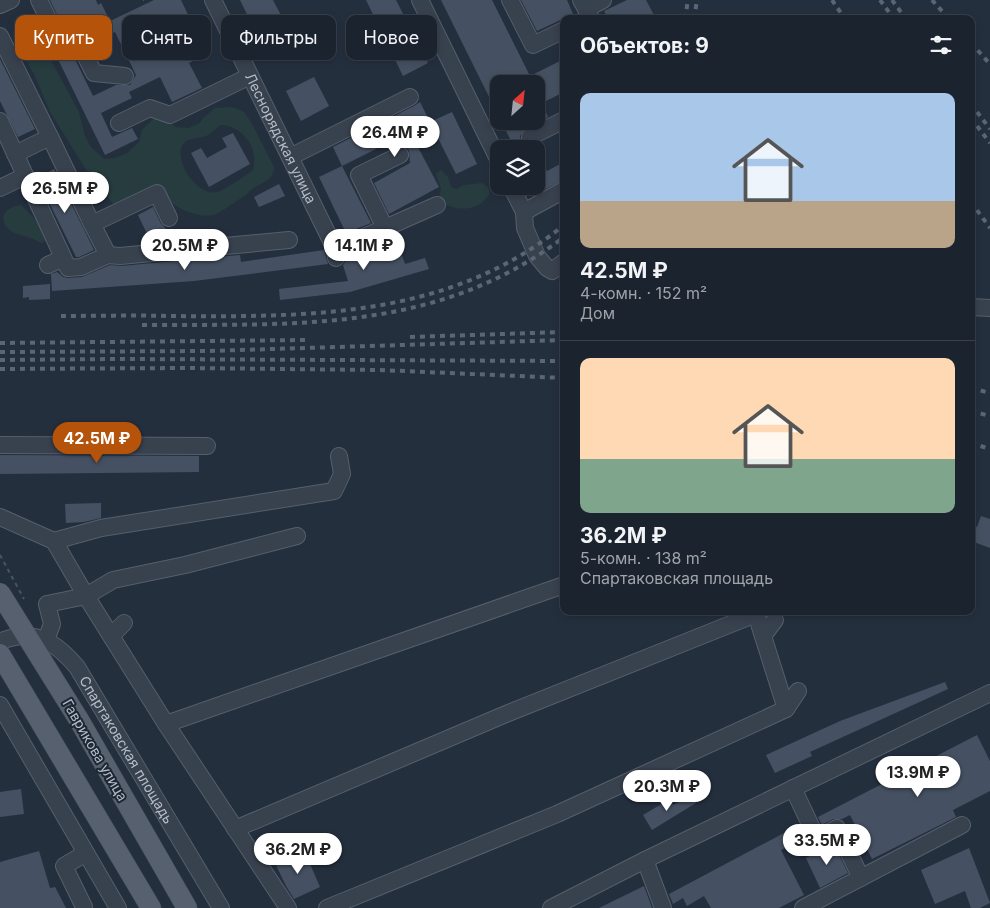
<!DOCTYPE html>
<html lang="ru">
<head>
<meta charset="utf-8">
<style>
  body { margin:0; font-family:Inter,sans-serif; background:#282f3a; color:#f1f3f6; height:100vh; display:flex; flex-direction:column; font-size:19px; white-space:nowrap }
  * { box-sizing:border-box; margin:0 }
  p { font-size:16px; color:#a0a4aa }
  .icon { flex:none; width:28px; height:28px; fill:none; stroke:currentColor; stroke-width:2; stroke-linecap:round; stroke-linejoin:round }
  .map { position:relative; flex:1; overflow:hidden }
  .drawer { position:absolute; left:560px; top:15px; width:415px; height:600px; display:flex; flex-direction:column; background:#1b232e; border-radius:10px; box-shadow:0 2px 8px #0003,0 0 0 1px #39404a }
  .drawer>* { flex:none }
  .hud { position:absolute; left:15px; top:15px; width:470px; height:45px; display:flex; gap:10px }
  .needle { width:32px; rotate:27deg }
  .tools { position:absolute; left:490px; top:75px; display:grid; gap:10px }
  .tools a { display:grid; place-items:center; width:55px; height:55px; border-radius:10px; background:#1b232e; box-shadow:0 2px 8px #0003,0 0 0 1px #39404a; font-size:25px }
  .price { position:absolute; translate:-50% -42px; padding:0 11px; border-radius:18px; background:#fff; color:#222; font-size:16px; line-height:32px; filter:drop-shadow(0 1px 2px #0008) }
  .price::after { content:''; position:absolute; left:50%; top:30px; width:15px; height:11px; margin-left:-8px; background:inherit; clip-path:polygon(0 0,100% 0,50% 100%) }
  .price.active { background:#b45309; color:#fff }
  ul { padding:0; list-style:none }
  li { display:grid; align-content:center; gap:10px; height:265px; padding:0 20px }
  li+li { border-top:1px solid #39404a }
  li span { display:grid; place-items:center; height:155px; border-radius:10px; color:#555 }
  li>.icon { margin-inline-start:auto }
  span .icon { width:90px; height:90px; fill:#fffc; stroke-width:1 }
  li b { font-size:21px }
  h2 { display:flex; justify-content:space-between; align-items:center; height:60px; padding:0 20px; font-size:21px }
  .pill { padding:0 18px; border-radius:10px; background:#1b232e; box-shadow:0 2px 8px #0003,0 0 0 1px #39404a; font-size:18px; line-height:45px }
  .pill.active { background:#b45309; color:#fff }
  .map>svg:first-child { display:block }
</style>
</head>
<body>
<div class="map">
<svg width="990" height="908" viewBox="0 0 990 908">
  <rect width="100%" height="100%" fill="#242f3e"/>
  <!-- green -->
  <g fill="#263c3f" fill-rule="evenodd">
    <path d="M30 20 37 22 47 46 50 49 52 62 79 112 85 136 91 147 104 159 115 158 127 153 139 142 142 130 155 117 166 120 176 127 189 128 200 123 203 118 215 108 231 107 238 109 244 112 251 122 274 167C274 184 254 183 246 195 237 200 223 212 213 215 201 218 182 211 172 203 167 199 167 192 160 189L114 205 85 168 50 112 34 74 13 38C11 27 20 22 30 20ZM221 125C243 126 259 148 253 170 247 175 223 191 217 192 197 197 171 158 184 143 189 137 199 139 206 136 212 134 215 128 221 125Z"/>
    <path d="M441 170 448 177 451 187 456 189 464 185 482 183 488 187 490 193C479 213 454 212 438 200L441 189 436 174Z"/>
    <path d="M21 205 43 227 46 241 41 243C37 241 34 239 30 238 21 235 0 232 4 214 9 208 13 206 21 205Z"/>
  </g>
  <!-- building -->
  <g fill="#455162">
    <path d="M50 0H96L98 5 101 3 110 21 154 0H181L207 54 189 63 202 88 172 102 160 77 129 92 132 98 101 113 112 137 132 128 138 139 105 155 53 49 60 45 70 49 93 96 116 85H130L136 75 115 32 100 39 97 32 87 37 82 32 74 16 61 23Z"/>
    <path d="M240 0H273L286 25 259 39Z"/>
    <path d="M366 0H396L428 63 403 76Z"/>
    <path d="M441 0H492L530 76 564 59V92L542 103 548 117 526 128 520 136 521 141 524 145 533 146 535 149H515L501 121H536V84H499V117Z"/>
    <path d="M521 0H567L573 14 537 31Z"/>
    <path d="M627 0H646L656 19H608L604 11Z"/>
    <path d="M0 59 35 129 18 137 0 101Z"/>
    <path d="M314 77 329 106 301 121 286 91Z"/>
    <path d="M420 102 430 122 410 132 439 187 389 214 374 183 410 163 409 150 402 145 398 138 342 166 333 147 414 106Z"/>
    <path d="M452 112 477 164 456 174 430 122Z"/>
    <path d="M233 133 250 164 209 187 191 153 201 148 207 158 227 147 222 138Z"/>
    <path d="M536 152 547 171 564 162V180L536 194 532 186H536Z"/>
    <path d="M342 166 371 223 346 233 319 177Z"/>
    <path d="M54 169 94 250 79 257H76L37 178Z"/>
    <path d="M279 184 285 196 259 207 254 197Z"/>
    <path d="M153 207 160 222 166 229 149 238 138 215Z"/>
    <path d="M395 235 405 264 425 258 429 269 350 292 280 300 279 289 348 281 343 265 345 262 346 255Z"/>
    <path d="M324 250 328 264 194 281 52 291 51 274 57 272 63 277 68 278 82 277 110 265 121 266 240 255 241 262Z"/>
    <path d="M50 284V299L29 300V297L23 298V286Z"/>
    <path d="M0 455 199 456V472L0 474Z"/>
    <path d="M101 503V518L84 522 66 523 65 504Z"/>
    <path d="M981 516 990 519V548L971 541V525L977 527Z"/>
    <path d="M945 682 948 689 810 752 812 756 775 773 766 755 840 721Z"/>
    <path d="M977 735 990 761V791L953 810 956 817 872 859 850 815 842 819H833L822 825 818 817Z"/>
    <path d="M21 789 24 814 0 817V792Z"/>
    <path d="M691 795 696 803 652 830 643 815 670 799 673 805Z"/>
    <path d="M799 825 805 838 781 850 804 895 779 908H711L704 896 687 906 683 898 673 904 669 894Z"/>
    <path d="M833 843 848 873 820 888 806 858Z"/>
    <path d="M969 848 990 903 980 908H971L965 891 935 904 921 870Z"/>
    <path d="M304 850 320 887 294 899 286 886 275 863Z"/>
    <path d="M39 851 50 888 55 887 66 908H0V862Z"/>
    <path d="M644 886 652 908H599Z"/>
  </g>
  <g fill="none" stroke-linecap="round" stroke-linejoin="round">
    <defs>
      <g id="minor">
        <path d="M39 0 55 33 78 41 94 73 125 76"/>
        <path id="s1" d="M213 0 335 249"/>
        <path d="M420 0 499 161"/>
        <path d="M510 0 533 45 564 30"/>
        <path d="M581 0 590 16 585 19"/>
        <path d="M0 5 11 0"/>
        <path d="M586 9 603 0"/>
        <path d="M0 36 50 137 15 154"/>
        <path d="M0 121 68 268 81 267 108 255 120 256 289 240"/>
        <path d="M119 123 150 108 170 115 250 76"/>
        <path d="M50 137 92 224 157 193 169 218"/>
        <path d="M530 137 564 120"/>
        <path d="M290 157 410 97"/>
        <path d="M511 186 524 212 525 228 537 256 547 268 552 271 564 262"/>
        <path d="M0 188 25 176"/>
        <path d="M524 212 564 190"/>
        <path d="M92 224 108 255"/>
        <path d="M385 228 437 205"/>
        <path d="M336 258 335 249 385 228 359 175 400 155"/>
        <path d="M48 265 63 258"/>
        <path d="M971 307 990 308"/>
        <path d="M0 445 207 446"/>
        <path d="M0 517 54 541 86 596 113 580 185 565 297 536"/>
        <path d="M54 541 101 528 334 491 342 474 339 456"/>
        <path d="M111 636 124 623"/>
        <path d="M763 636 775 620"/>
        <path d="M46 640 52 624 47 604 86 596 166 724 288 908"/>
        <path id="s2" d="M0 642C5 639 10 638 15 637 42 632 61 648 77 667L221 908"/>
        <path d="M0 705 118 908"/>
        <path d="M786 709 798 691"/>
        <path d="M166 724 564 585"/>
        <path d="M793 788 817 839 837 828 861 878"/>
        <path d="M235 829 506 714 756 614"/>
        <path d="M645 860 663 908"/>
        <path d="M84 907 64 866 86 853"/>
        <path d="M327 908 557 814 786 709 755 611"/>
        <path d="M551 908 645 860 990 693"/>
        <path d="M803 908 962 825"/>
      </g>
      <g id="major">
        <path d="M0 654 151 908"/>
        <path d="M79 720 187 908"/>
      </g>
    </defs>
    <!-- minor casing -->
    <use href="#minor" stroke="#565f6c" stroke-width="18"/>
    <!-- major casing -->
    <use href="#major" stroke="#414a57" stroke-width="21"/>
    <!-- path -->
    <path stroke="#44595c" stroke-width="2" stroke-dasharray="4 4" stroke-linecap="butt" d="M143 0H144"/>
    <!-- minor -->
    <use href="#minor" stroke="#38414e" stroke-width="16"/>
    <!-- major -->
    <use href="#major" stroke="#56606e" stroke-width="20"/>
    <!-- rail -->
    <g stroke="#5a6575" stroke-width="4" stroke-dasharray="5 5" stroke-linecap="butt">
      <path d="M832 0 845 19"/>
      <path d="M880 0 894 19"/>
      <path d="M892 0 906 19"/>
      <path d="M932 0 949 19"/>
      <path d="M685 19 688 0"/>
      <path d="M694 19 697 0"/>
      <path d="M971 43 990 64"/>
      <path d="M971 104 990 129"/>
      <path d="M971 118 990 143"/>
      <path d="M971 202 990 228"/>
      <path d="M61 316C96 316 132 315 167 316 307 317 449 319 564 225"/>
      <path d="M142 325C293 324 437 334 564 237"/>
      <path d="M410 337 564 332"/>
      <path d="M0 343 307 340"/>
      <path d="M0 352 208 351 564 340"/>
      <path d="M0 360 118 359 564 361"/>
      <path d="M0 369 185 368 380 370 564 378"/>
      <path d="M971 388 990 393"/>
      <path d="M971 411 990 416"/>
      <path d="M971 443 990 449"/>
    </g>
    <defs>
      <path id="major-bridge" d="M0 593 79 720"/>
    </defs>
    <!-- major-bridge casing -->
    <use href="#major-bridge" stroke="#414a57" stroke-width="21" stroke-linecap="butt"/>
    <!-- path-bridge -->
    <path stroke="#44595c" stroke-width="2" stroke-dasharray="4 4" stroke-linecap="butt" d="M0 555 24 599"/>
    <!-- major-bridge -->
    <use href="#major-bridge" stroke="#56606e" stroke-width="20"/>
  </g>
  <g text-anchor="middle" stroke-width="4" stroke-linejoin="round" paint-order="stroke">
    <!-- street labels -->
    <g font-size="14" fill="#b4bcc9" stroke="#1d2633">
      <text dy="5" stroke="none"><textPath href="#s1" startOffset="154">Леснорядская улица</textPath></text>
      <text dy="5" stroke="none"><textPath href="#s2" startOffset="185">Спартаковская площадь</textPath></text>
      <text transform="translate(95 750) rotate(60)" y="5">Гаврикова улица</text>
    </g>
  </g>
</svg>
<div class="tools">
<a><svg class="needle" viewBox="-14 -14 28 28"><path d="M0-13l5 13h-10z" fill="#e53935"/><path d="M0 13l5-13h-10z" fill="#a0a4aa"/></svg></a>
<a><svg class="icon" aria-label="layers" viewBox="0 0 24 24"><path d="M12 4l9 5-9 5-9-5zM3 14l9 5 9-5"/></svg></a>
</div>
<b class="price" style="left:395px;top:158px">26.4M ₽</b>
<b class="price" style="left:65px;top:214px">26.5M ₽</b>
<b class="price" style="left:185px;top:271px">20.5M ₽</b>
<b class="price" style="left:364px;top:271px">14.1M ₽</b>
<b class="price active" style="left:97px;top:464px">42.5M ₽</b>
<b class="price" style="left:918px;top:798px">13.9M ₽</b>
<b class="price" style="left:667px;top:812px">20.3M ₽</b>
<b class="price" style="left:827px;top:866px">33.5M ₽</b>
<b class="price" style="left:298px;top:875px">36.2M ₽</b>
<div class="hud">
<a class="pill active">Купить</a>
<a class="pill">Снять</a>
<a class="pill">Фильтры</a>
<a class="pill">Новое</a>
</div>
<section class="drawer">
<h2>Объектов: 9<svg class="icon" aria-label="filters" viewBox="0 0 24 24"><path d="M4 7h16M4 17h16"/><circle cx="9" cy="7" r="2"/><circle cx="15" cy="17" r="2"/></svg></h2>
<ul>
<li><span style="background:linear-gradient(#a9c7e8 70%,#b9a48a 0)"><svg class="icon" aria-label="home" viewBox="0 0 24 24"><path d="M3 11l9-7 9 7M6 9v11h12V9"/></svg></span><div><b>42.5M ₽</b><p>4-комн. · 152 m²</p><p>Дом</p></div></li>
<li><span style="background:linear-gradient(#ffd9b3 65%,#7fa58c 0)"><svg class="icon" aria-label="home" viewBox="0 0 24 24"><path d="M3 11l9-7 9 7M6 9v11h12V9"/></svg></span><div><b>36.2M ₽</b><p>5-комн. · 138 m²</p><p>Спартаковская площадь</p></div></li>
</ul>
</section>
</div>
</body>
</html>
